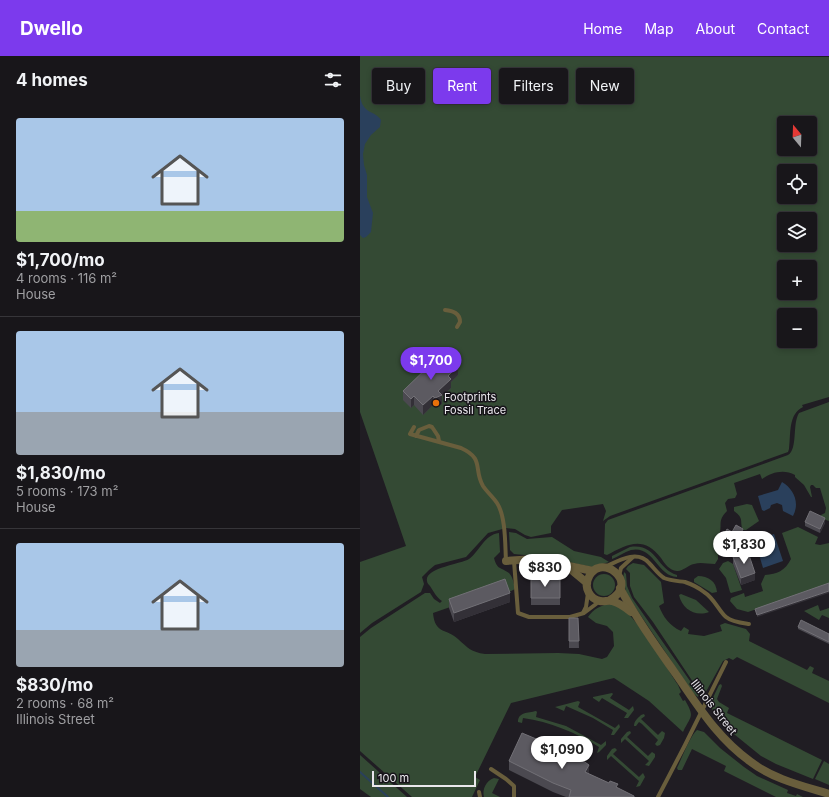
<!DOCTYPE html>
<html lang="en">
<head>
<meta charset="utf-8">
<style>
  body { margin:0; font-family:Inter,sans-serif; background:#211f23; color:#f1f3f6; height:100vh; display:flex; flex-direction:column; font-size:15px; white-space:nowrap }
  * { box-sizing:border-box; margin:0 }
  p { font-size:13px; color:#9f9fa2 }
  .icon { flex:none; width:22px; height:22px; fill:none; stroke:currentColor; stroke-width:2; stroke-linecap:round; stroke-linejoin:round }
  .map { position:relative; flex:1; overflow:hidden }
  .side { display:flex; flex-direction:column; background:#18161a; width:360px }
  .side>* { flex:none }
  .banner { position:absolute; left:12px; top:12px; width:380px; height:36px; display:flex; gap:8px }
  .needle { width:26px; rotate:341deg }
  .fabs { position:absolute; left:417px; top:60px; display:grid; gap:8px }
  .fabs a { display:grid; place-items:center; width:40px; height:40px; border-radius:4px; background:#18161a; box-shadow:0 2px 6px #0003,0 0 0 1px #363539; font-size:20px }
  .scale { position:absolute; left:12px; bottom:10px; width:104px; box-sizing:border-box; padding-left:4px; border:2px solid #e9e7ec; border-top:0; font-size:11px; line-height:14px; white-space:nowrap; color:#e9e7ec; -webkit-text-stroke:3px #17141a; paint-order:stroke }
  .price { position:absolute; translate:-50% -34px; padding:0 9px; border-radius:14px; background:#fff; color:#222; font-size:13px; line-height:26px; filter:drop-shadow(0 1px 2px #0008) }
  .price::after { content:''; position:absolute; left:50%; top:24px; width:12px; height:9px; margin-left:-6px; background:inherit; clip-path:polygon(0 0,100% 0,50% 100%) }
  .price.current { background:#7c3aed; color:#fff }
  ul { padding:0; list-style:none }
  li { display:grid; align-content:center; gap:8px; height:212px; padding:0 16px }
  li+li { border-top:1px solid #363539 }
  li span { display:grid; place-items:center; height:124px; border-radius:4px; color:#555 }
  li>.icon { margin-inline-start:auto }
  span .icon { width:72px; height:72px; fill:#fffc; stroke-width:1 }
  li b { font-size:17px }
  h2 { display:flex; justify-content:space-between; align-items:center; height:48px; padding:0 16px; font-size:17px }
  .chip { padding:0 14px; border-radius:4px; background:#18161a; box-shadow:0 2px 6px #0003,0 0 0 1px #363539; font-size:14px; line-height:36px }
  .chip.current { background:#7c3aed; color:#fff }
  header { display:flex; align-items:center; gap:24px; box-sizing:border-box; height:56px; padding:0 20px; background:#7c3aed; color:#fff }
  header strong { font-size:19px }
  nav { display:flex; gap:22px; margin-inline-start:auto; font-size:14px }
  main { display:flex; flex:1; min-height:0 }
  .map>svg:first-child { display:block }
</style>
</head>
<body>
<header>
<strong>Dwello</strong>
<nav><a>Home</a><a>Map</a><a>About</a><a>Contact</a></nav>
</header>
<main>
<section class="side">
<h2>4 homes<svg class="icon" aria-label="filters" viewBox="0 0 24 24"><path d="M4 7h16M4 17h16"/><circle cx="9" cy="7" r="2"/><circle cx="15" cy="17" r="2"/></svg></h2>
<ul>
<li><span style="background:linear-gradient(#a9c7e8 75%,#8fb573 0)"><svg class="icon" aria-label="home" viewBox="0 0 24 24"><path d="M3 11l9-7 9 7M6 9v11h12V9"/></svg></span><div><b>$1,700/mo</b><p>4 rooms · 116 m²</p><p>House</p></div></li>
<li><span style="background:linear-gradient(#a9c7e8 65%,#9aa5b1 0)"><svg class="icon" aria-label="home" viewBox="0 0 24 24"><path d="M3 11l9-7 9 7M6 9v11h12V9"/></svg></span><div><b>$1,830/mo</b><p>5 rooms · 173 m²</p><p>House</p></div></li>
<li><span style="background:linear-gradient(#a9c7e8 70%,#9aa5b1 0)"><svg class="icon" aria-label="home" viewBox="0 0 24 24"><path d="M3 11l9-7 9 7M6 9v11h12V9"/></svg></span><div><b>$830/mo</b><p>2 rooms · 68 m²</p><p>Illinois Street</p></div></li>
</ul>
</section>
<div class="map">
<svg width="469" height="741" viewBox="0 0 469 741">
  <rect width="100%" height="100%" fill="#201d23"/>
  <!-- green -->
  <g fill="#344a34" fill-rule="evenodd">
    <path d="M0 0 469 1V341L442 349 443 351C428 358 431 378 429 393L428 396 250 460 243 465 246 455 243 448 202 454 191 470V477L171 481 165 479 155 473 146 472 128 477 106 501 75 509 69 514 62 521 64 528 61 536 12 567 0 577V506L46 490 0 356ZM424 67H450V93H424ZM424 115H450V141H424ZM424 163H450V189H424ZM424 211H450V237H424ZM424 259H450V285H424Z"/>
    <path d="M469 346V465L460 462 461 459 465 457 466 452 460 432H456L453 429H451L450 431 452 441H451L444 429 435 421V419C424 413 412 416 402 423L400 418 374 427 377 438 375 442 368 443 365 447 367 455C356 466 364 469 358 482L361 485 362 492 358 496V503L355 508C347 508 341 506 334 508 328 509 322 516 317 515 309 514 305 508 301 502 284 479 267 488 247 499L244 498 245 468 248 464 428 399C438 393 432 368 439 357Z"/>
    <path d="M387 448 392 449 399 465 386 474H383C379 465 385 463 374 455V451Z"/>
    <path d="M438 471 458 481 455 488 460 489 469 487V528L388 556 377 553 370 545 371 542 384 537 385 541 403 535 401 528 405 519C417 518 425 515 431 503L422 477Z"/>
    <path d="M149 476 156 477 167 483 192 481 214 495 241 501 249 506 232 511 185 501 154 498 150 494Z"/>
    <path d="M139 477 140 496 134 502C137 514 141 511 149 517 153 521 154 528 155 533L147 537 145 532 73 557C75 579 87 572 98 583 108 592 111 596 125 598L198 597 219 598 242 603 247 601 254 590 253 576 247 570 236 567 228 561C234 552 247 545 258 550 276 558 306 611 318 629L321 636 319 638 323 645 325 644C335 662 331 659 323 676L289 645 254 622 151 647 115 721 120 724 112 741H52L0 695V581L11 572 65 537H70L74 543 80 547 82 545C76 541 74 536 70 530 69 529 67 527 67 525 64 512 101 508 109 503 120 495 124 479 139 477Z"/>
    <path d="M270 491C297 487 296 513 317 519V521C297 520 294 489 271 494 264 496 258 501 252 503V500Z"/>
    <path d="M368 505 373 508 382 534 371 537 370 536 366 522 359 513 363 507Z"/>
    <path d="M273 507 284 509 301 526 304 547 299 550C303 561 310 570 321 575L324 571 329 574 328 578 344 580 362 575 360 569 365 567 386 573 390 578 389 585 447 614 450 610 454 612 452 617 469 625V647L377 601 373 604 369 602 363 605 343 641 293 566 274 541 270 530V517L266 513 268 510Z"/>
    <path d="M264 516 266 518 267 530 272 542 286 562 337 635 339 639 338 641 333 637 267 539 263 524Z"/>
    <circle cx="244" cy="529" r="11"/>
    <path d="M338 520C348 520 356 525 357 536L352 537 334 526V523Z"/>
    <path d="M321 538 336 544 349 556C335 561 322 553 319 539Z"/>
    <path d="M458 549 460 555 469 552V562L462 559 459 564 444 555Z"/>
    <path d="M361 628 362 630 357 643 359 646 369 652 367 657 462 704 453 723 416 708 401 700 369 674 354 658 351 651 349 650 359 629Z"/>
    <path d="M252 637 253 638 250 642 269 654 273 650 274 654 268 662H264L267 657 242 642 239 646 233 642V641Z"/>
    <path d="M218 645 220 646 218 651 255 672 259 668 260 671 254 679H251L253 674 233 662 206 650 204 655 195 651Z"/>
    <path d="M176 655 177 656 176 661 206 670 241 689 246 685V689L239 696 237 697 239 691C215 676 190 666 163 662L162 667 158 666C158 656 168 657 176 655Z"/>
    <path d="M284 658 285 660 281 663 298 679 302 675 305 677 304 682 300 689 297 690 295 688 298 684 282 668 279 666 276 670H274C274 665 278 662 281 659Z"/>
    <path d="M337 674 344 676 360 692 384 711 397 720 428 734 427 737 436 740 437 738 443 741H416L364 715 366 710 332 693 322 714H318L317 712C322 702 330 680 337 674Z"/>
    <path d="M270 675 271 677 267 681 288 700 292 696 295 698V701L289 710 285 709 289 705 265 683 261 687V683L267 676Z"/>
    <path d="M255 692 257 694 253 698 279 721 283 717 285 721 280 730 276 731 279 725 251 700 247 704V700L252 693Z"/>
    <path d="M0 699 47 741H11L0 733Z"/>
    <path d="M464 705 469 708V729L455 723Z"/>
    <path d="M134 722 139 723 132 737 140 741H124C122 733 126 725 134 722Z"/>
  </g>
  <!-- water -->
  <g fill="#2a405c">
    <path d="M0 40C3 59 15 54 21 64L20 71 11 79 5 88 3 98 4 109 7 119V141L13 157 11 176 6 181 3 182 0 179Z"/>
    <path d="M422 426C434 433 440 447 433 460L423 455 422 449 417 447 411 449 410 452 404 455 402 454 398 440 418 434Z"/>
    <path d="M414 478 423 505 403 512 395 485Z"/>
  </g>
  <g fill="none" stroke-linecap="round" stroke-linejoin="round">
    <!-- stream -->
    <path stroke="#2a405c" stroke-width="2" d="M0 716 28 741"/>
    <!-- service -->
    <g stroke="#695e3c" stroke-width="4">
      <path d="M85 254C93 255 100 257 100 266L97 271"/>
      <path d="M54 371 50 378 101 392C125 403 113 413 123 430 127 436 133 441 137 447 146 461 145 489 146 505"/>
      <path d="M56 380 59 374 69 370 72 371 78 380 79 385"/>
      <path d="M154 505 158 557 169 561H210L224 557 240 545"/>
      <path d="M245 511C258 505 277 493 289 507 294 512 298 518 304 522 311 525 318 525 325 526 331 528 339 532 344 536 354 542 359 555 366 561 372 566 382 567 389 568"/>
      <path d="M259 520 261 512 273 501"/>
      <path d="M223 557 226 551 228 537"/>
      <path d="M131 713 146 723 154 730V741"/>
      <path d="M119 736 120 741"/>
      <path d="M298 741 325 689 366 606"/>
    </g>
    <!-- minor -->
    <g stroke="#695e3c" stroke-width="8">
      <path d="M146 505 175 503 233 515"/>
      <path d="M209 512 227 527"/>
      <path d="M260 532C275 561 294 587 313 614 337 648 356 681 391 706 413 723 443 730 469 738"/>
      <path d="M250 544C282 526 238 494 228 523 224 532 230 543 240 545 244 546 248 544 252 545 259 547 265 551 271 556"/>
    </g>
  </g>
  <!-- wall -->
  <g fill="#4b4950">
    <path d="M76 308 98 319 91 326V332L82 340V348L75 351 73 349 63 359 54 349 51 352 43 344V335Z"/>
    <path d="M445 466 465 467 460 477 445 470Z"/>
    <path d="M372 476 383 478 375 494 370 491V489L363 486V481Z"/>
    <path d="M373 501 395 524 381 529 373 508Z"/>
    <path d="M171 521 200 522V549H171Z"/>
    <path d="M89 543 150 546 94 566 89 552Z"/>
    <path d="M209 562H218L219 592H209Z"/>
    <path d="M438 571 469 578V588L438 573Z"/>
    <path d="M189 689 229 718 274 741H206L193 736 149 714V705Z"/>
  </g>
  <!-- shaded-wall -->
  <g fill="#333037">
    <path d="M98 310V319L91 326V332L82 340V348L75 351V342L78 335 88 320Z"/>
    <path d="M54 340V349L51 352V343Z"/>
    <path d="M73 340V349L63 359V349Z"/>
    <path d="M465 462V467L460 477V473Z"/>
    <path d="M383 473V478L375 494V489Z"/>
    <path d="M395 517V524L381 529V522Z"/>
    <path d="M469 535V537L397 561V559Z"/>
    <path d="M150 537V546L94 566V557Z"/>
    <path d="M229 709V719L225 716Z"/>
  </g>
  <!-- building -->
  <g fill="#5c5a61" stroke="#727076">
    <path d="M84 300 92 308 97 304 98 310 88 320 91 323 78 335 82 339 75 342 73 340 63 349 54 340 51 343 43 335 74 305 76 308Z"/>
    <path d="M450 455 465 462 460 473 445 466Z"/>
    <path d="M376 469 383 473 375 489 370 487 371 485 363 481 367 473 372 476Z"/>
    <path d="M388 496 395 517 381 522 373 501Z"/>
    <path d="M171 521 200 522V542H171Z"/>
    <path d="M145 523 150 537 94 557 89 543Z"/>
    <path d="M469 527V535L397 559 395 553Z"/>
    <path d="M209 562H218L219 585H209Z"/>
    <path d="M441 564 469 578V586L438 571Z"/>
    <path d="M162 677 181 685 182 683 189 686 187 689 214 702V700L222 704 229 709 225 716 249 727 250 725 258 728 256 731 274 740V741H209L211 734 193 727 149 705Z"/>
  </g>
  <!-- markers -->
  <circle fill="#e8710a" stroke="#17141a" stroke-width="1.5" cx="76" cy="347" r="4"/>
  <g text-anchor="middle" stroke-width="3" stroke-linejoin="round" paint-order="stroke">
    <!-- poi labels -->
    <g font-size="11" fill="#e9e7ec" stroke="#17141a" text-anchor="start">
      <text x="84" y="345">Footprints<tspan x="84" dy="13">Fossil Trace</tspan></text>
    </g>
    <!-- street labels -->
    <g font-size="11" fill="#e9e7ec" stroke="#17141a">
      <text transform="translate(354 651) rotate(52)" y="4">Illinois Street</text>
    </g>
  </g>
</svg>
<div class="fabs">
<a><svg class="needle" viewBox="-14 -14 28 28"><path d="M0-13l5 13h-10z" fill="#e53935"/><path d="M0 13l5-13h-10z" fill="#9f9fa2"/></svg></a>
<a><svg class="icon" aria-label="locate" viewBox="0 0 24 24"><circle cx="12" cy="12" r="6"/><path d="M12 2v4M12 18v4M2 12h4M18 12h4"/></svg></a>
<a><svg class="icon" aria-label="layers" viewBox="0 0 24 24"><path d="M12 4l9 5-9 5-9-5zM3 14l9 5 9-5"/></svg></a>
<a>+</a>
<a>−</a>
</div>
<div class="scale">100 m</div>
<b class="price current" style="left:71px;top:325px">$1,700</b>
<b class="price" style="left:384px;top:509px">$1,830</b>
<b class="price" style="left:185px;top:532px">$830</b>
<b class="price" style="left:202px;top:714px">$1,090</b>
<div class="banner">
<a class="chip">Buy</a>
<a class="chip current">Rent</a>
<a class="chip">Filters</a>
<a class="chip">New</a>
</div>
</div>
</main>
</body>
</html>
